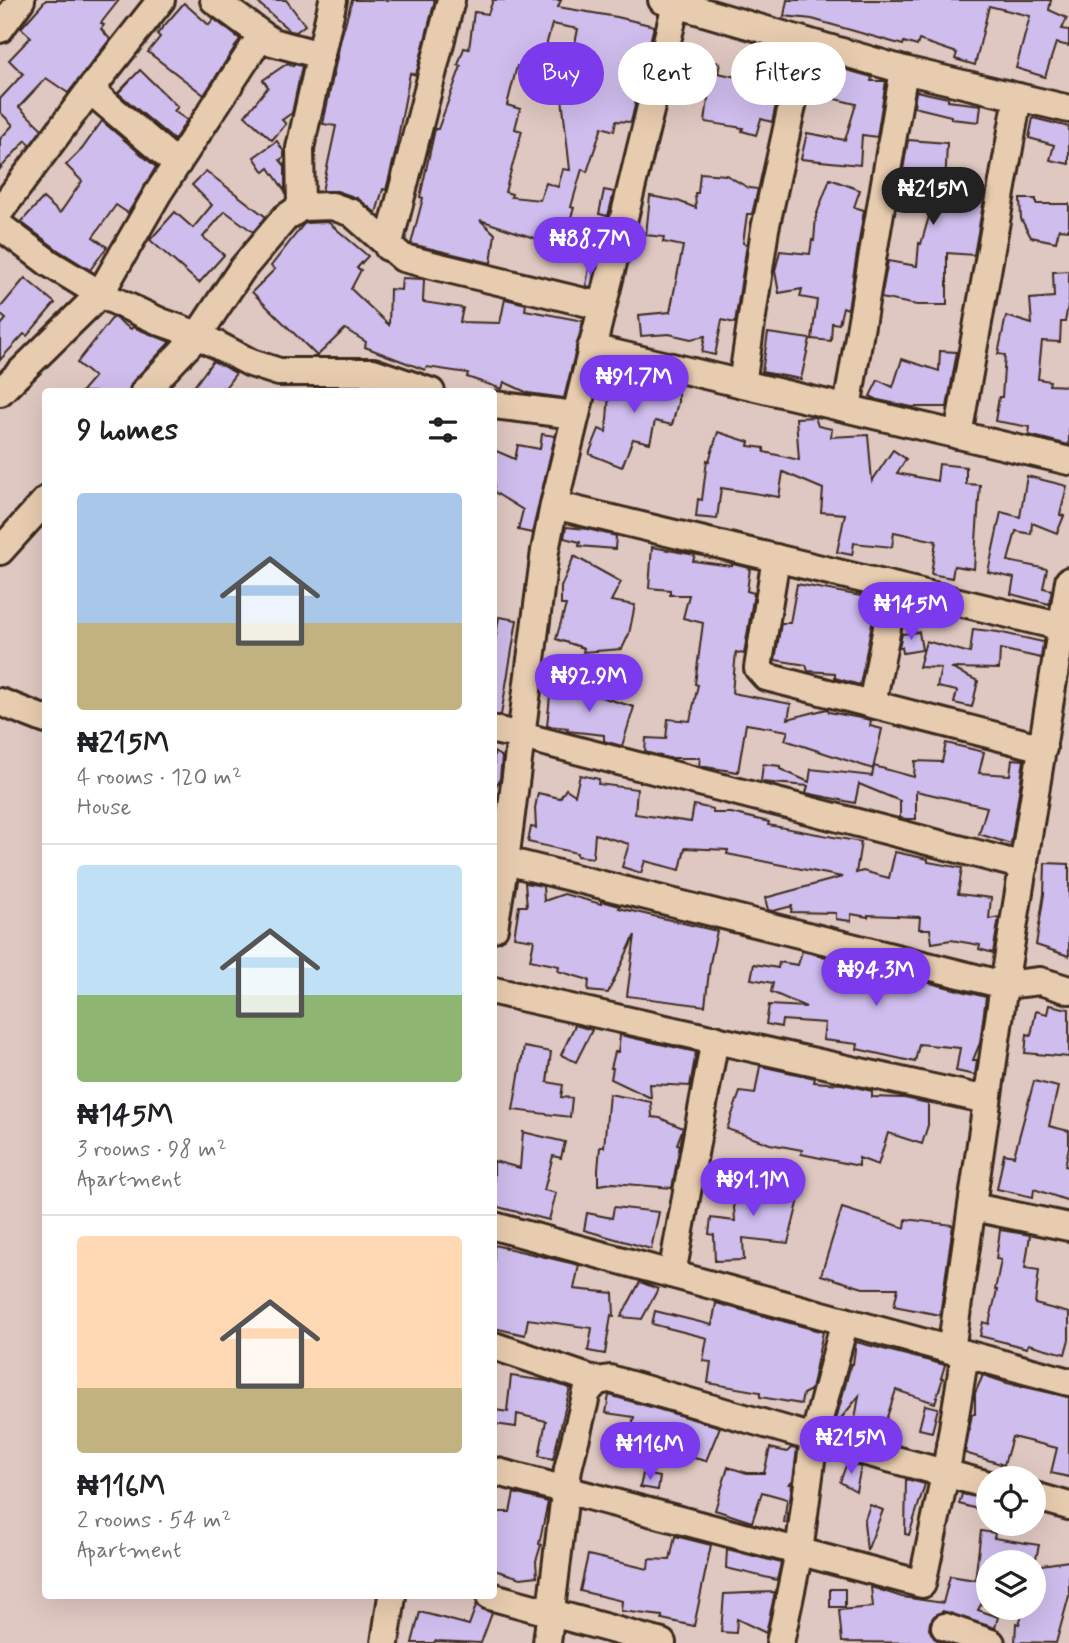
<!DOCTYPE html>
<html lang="en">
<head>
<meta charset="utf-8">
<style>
  body { margin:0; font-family:Mynerve,sans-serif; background:#f2f2f2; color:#202124; height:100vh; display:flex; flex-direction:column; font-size:26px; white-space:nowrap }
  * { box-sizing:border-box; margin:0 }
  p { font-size:23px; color:#757577 }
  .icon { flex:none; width:38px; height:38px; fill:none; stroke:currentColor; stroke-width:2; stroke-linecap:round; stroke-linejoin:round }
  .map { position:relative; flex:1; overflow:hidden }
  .details { position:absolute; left:42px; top:388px; width:455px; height:1211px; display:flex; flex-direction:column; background:#fff; border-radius:7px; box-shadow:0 7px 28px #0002 }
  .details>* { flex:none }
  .hud { position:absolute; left:518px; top:42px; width:444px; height:63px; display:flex; gap:14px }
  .controls { position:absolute; left:976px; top:1466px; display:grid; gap:14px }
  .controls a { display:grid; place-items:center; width:70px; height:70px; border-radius:50%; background:#fff; box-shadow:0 7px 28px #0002; font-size:35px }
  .price { position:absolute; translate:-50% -60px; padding:0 16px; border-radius:24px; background:#7c3aed; color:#fff; font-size:23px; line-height:46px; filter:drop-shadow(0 2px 4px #0008) }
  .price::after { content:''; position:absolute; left:50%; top:42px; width:21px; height:16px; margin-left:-10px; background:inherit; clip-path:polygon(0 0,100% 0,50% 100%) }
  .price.selected { background:#222; color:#fff }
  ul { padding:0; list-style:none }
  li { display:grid; align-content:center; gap:14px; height:371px; padding:0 35px }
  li+li { border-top:2px solid #e0e0e0 }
  li span { display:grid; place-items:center; height:217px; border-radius:7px; color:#555 }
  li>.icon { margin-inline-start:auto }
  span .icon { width:126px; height:126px; fill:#fffc; stroke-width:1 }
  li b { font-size:30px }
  h2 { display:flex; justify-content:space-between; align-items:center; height:84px; padding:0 35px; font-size:30px }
  .tag { padding:0 24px; border-radius:32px; background:#fff; box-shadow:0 7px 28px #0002; font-size:24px; line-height:63px }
  .tag.selected { background:#7c3aed; color:#fff }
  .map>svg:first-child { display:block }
</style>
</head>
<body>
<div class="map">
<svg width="1069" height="1643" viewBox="0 0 1069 1643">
  <rect width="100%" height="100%" fill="#e0c8c2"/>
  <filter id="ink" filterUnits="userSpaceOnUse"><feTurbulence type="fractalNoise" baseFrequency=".0143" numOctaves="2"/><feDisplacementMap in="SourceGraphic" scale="14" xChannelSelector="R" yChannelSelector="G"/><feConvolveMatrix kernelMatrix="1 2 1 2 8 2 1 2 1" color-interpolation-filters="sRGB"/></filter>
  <g filter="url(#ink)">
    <!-- building -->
    <g fill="#cfbded" stroke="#3b2a1e" stroke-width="2" fill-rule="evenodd">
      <path d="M46 0H119L101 23 104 25 101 29 110 39 68 93 46 78 19 107 42 129 30 145 26 140 0 169V139L13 125 0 112V99L23 74 9 60 31 37 21 28Z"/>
      <path d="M255 0H286L305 25 296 32 290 31Z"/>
      <path d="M352 0H435L416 75 410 73 395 154 386 190 383 189 376 213 357 198 337 191H322L336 126 323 124 341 38Z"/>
      <path d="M493 0H561L558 7 617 17 654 26 631 122 616 121 614 131 602 127 587 172 582 169 571 207 574 208 561 247 480 220 495 234 491 263 411 244 423 198 420 197 435 129H438L461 66 458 65 464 48 469 49 474 12 488 14ZM552 24 578 29 566 88 561 89 570 170 563 169 558 187 546 183 540 200 511 197 512 194 505 192 522 131 515 129 520 109 507 105 517 66 539 72Z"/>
      <path d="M787 0H1051L1049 10 1067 18 1062 29 1069 30V46L1056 43 1045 77 1016 68 1030 16 989 6 975 65 955 59 957 53 919 40 917 46 904 42 903 45 812 19 784 16Z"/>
      <path d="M184 3 209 25 214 19 240 39 204 95 148 52 160 37 157 34Z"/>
      <path d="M758 48H770L788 53 772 122 761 119 756 135 742 131 743 128 705 122 709 91 679 86V72L684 56 720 63 718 73 750 80V76L754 77Z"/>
      <path d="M288 63 293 66 294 64 302 66 292 113 282 120 286 124 272 140 245 116 268 87 263 80Z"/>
      <path d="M825 64 872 77 871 81H886L877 137 862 135 860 165 801 159 807 133 845 140 856 104 818 95Z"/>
      <path d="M140 70 178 107 174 111 187 120 174 140 118 93Z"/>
      <path d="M916 91 948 98V101L981 105 979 122 951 119V116L914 107Z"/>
      <path d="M1033 118 1069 127V164L1050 160 1054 145 1029 138Z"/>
      <path d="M102 121 156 167 128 213 116 205 93 237 107 247 90 270 58 250 21 222 43 198 60 213 82 181 66 165 82 149Z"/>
      <path d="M908 140 947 143 945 189 962 190V193H985L974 255 947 253V305H917L881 298 888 261 917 266 919 243 921 244 932 206 926 205V203L902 202V176Z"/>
      <path d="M277 141 284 152V157L280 160 285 166V191L269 168 264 172 254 157Z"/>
      <path d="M206 171 266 217 253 232 225 211 203 237 224 255 199 283 150 240 175 212 193 228 212 205 192 185Z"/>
      <path d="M700 173 726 175 749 188 758 189 752 214H747L743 243 747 244 735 323 722 320 715 355 702 352 705 336 691 339 669 334 641 336 639 315 670 312 683 246 663 242 664 237 646 235 650 196 678 201 696 208 695 193H698Z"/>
      <path d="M830 179 860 190 854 207 864 210 848 309 843 307 839 324 832 323 831 341 812 339 817 300 800 297 802 289 779 293 775 271 780 251 810 254 812 240 814 241 816 216Z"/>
      <path d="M604 190 614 192 608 216 599 214Z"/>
      <path d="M1020 199H1036V204H1069V230L1059 229 1056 242 1031 237 1021 219Z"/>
      <path d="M328 222 368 256 357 268 361 270 351 289 389 325 390 289 401 290 402 278 424 279 423 302 463 308 460 322 500 323 505 299 526 304 525 310 583 321 564 398 528 393 504 382 502 389 467 377 468 373 427 367 425 370 365 347 366 342 345 329 317 356 252 292 275 269 271 266 303 225 306 223Z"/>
      <path d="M589 267 595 268 591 287 586 286Z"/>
      <path d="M1069 271V300L1065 322H1061L1060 342 1042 341 1038 379 1050 381 1049 385 1069 386V445L1029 435 1030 427 995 421 999 397H1002L1005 355 998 354 1006 316 1032 324 1030 299 1054 297 1053 272Z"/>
      <path d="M25 278 55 303 27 336 24 334 0 360V326L6 319 0 314V308Z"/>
      <path d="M113 317 131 329 133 327 170 342 133 381 129 392H81L94 377 77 363Z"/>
      <path d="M768 333 810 339 801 379 762 372Z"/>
      <path d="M940 351 957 352 947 407H912L878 400 870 396 878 380 893 387 902 359 939 371Z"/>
      <path d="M213 361 236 373 222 392H190Z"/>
      <path d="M614 371 678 385V402L672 425 655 421 650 443 633 439 622 467 589 454 599 429 606 432 609 394Z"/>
      <path d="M815 417 818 426 832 429 831 437 868 435 872 481 893 450 906 459 897 473 937 481 939 464 966 467V484L980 485 974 569 954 566 952 578 931 574 936 541 894 532 892 547 854 543 852 555 837 552 845 514 821 512 823 489 783 472 779 497 721 488 717 519 696 517 698 499 702 500 707 460 709 461 718 432 749 442 748 446 764 448V452L799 460 796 418Z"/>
      <path d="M542 434 555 436 532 533 518 530 523 510 494 492V450L515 459 518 445 540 449Z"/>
      <path d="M1027 476 1067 486 1060 515 1064 516 1057 533 1032 523 1031 534 1016 531 1008 561 1047 569 1043 588 1052 590 1049 604 1011 594 1014 578 988 572 1001 512 1020 517Z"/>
      <path d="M566 527 587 529 616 536 615 549 579 546 580 542 564 538Z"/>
      <path d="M652 547 695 555 693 561 732 566V564L750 568 747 591 754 593 744 654 736 652 732 693 791 704 788 719 827 709 829 712 871 720 870 726 882 729 873 769 785 740 788 731 746 724 738 772 699 766 700 758H668L645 752 646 738 666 739 668 719 690 721 698 685 695 684 703 623 683 618 689 595H670V590L649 588Z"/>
      <path d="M574 556 621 582 611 601 635 605 629 634 622 649 583 652 584 648 556 639 566 605H561V587Z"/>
      <path d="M797 584 877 599 860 685 835 678V673L808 671 806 665 775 660 781 623H790Z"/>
      <path d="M499 617 517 620 501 715H494V647Z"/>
      <path d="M973 629 998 632 1043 642 1041 658 1000 649 999 669 951 668 978 681 972 707 954 703 957 691 937 687 941 668 919 667 926 641 970 653Z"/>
      <path d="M919 632 922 650 903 653 902 647H899L902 634Z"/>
      <path d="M551 685 575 689 634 707 622 746 604 741V735L567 731 568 728 547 726Z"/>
      <path d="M946 743 984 752 979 773 1010 775 1012 759 1024 760 1011 844 979 834 987 807 916 791V819H907L900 818V801L859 784 855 803 806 793 808 786 761 782 763 764 780 766V769L809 782 811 769 872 776 874 766 914 777 915 761 942 762Z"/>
      <path d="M494 752 502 757 500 779 494 790Z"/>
      <path d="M580 775 599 779 598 784 637 789 635 814 691 822 694 805 713 809V813H731L769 822 768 825 861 842 856 873 863 871 889 878 895 852 928 859V862L962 868 958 894 991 898 989 919 999 917 993 953 979 949 980 945 951 940 932 943 930 929H919L920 917 868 915V917L851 914V921L836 919V913L791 912 792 906 773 911 768 910 765 898 842 877 727 854 728 850 685 848 680 870 645 861 641 873 622 867 629 844 595 834 593 858 577 856V853L528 842 531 827 536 828 535 808 538 793 560 798 566 789 575 795Z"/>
      <path d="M1045 863 1069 864V956L1036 945 1044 894Z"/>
      <path d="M525 883 543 886 544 901 564 894 601 904V901L620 906 619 908 717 931 710 963 705 1006 627 996 635 935 608 993 588 991 589 980 558 971 559 966 530 960 534 940 514 937 519 906H527Z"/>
      <path d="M802 951 986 997 980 1043 973 1060H977L975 1075 956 1071 960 1048 919 1044 915 1062 857 1049 858 1044 823 1040 825 1023 782 1020 781 1027 766 1024 769 1005 806 1007 771 992 773 983 751 979 754 964 778 968 779 962 798 965Z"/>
      <path d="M1049 1005 1069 1009V1057L1025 1053 1027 1034 1031 1035 1036 1011 1047 1014Z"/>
      <path d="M575 1025 592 1030 576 1062 561 1055Z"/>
      <path d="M620 1035 696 1052 690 1086 650 1084 651 1098 611 1079 613 1068H611L615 1052H618Z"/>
      <path d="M524 1047 551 1052 547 1082 563 1085 561 1097 572 1098 570 1117 513 1110Z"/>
      <path d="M760 1066 815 1078 814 1082 842 1084 872 1091V1097L904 1098 928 1103V1125L922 1144 888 1133 878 1165 859 1158V1166L801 1154 802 1150 770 1144 727 1129 740 1092 755 1094Z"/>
      <path d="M1034 1081 1058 1087 1049 1126 1069 1131V1147L1065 1166 1069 1167V1201L1034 1189 1033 1197 997 1189 1004 1154 1014 1156Z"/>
      <path d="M609 1094 651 1102 652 1117 660 1118 683 1128 677 1144 680 1145 672 1188 613 1183 598 1185V1170L600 1147H604Z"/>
      <path d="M523 1132 565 1142 561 1158 553 1156 544 1190 556 1193 549 1220 494 1206V1161L520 1168Z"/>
      <path d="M718 1178 736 1179 800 1195 788 1243 743 1238 744 1260 715 1261 714 1235 709 1234 711 1218 735 1221 733 1193 717 1192Z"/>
      <path d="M614 1207 659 1212 651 1249 584 1230 587 1213 612 1218Z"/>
      <path d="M842 1208 905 1228 906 1219 953 1225 940 1315 894 1306 898 1288H863L821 1275Z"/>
      <path d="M1000 1230 1030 1235 1025 1268 1039 1270 1035 1304 1069 1313V1339L1065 1354 1028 1344 1027 1348 980 1336 983 1322 989 1324 997 1290H995L1001 1260 996 1259Z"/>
      <path d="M494 1245 579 1265 574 1289 613 1293 614 1316 611 1315 605 1354 588 1351 592 1328 528 1319 525 1335 494 1328Z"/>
      <path d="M640 1282 658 1289 642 1319 621 1317Z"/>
      <path d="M716 1303 823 1332 811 1390 803 1394 801 1404 760 1397V1392L708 1383 711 1362 703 1361 707 1338 652 1324 655 1311 712 1325Z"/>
      <path d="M856 1342 945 1365 941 1378H943L935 1403 896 1390 884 1426 855 1419 859 1396 834 1427 851 1364H853Z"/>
      <path d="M983 1375 1007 1383 1069 1397V1477L1051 1473 1057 1448 1012 1437 1004 1465 965 1453 972 1414H975V1393Z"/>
      <path d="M511 1376 547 1381 570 1388 553 1459 539 1456 546 1421 517 1414 516 1427 494 1424V1410L509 1412 507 1411Z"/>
      <path d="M609 1395 720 1427 706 1461 690 1457V1455L628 1443 634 1417 606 1413Z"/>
      <path d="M925 1405 938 1408 932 1432 919 1429Z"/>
      <path d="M770 1448 787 1452 791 1448 797 1449 793 1480 789 1484H792L787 1523H784L787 1499 762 1492 752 1522 715 1510 728 1467 747 1473H764Z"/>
      <path d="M847 1463 861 1467 856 1491 840 1482Z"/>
      <path d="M643 1474 660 1477 658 1490 640 1487Z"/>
      <path d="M906 1479 925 1484 909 1535 905 1534Z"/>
      <path d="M514 1493 548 1502 539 1544 541 1545 536 1561 537 1576 521 1578 494 1570V1512H510Z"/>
      <path d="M962 1494 989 1500V1512L959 1504Z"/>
      <path d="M870 1505 883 1510 867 1551 864 1522Z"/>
      <path d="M981 1531 995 1533 994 1538 1039 1545 1035 1563H1020V1559H1018L1016 1563H989V1590L978 1610 998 1617 995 1628 943 1611 934 1616 930 1622 929 1629 934 1638 943 1643 842 1642 839 1610 873 1607 871 1587 902 1597 943 1603 950 1576 975 1580Z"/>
      <path d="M675 1536 711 1545 694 1626 662 1619V1616L621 1611 622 1601 580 1591 588 1555 648 1569 649 1559 670 1560Z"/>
      <path d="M727 1549 781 1563 777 1580 726 1568Z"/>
      <path d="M1069 1561V1596L1056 1643 1015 1642 1016 1623 1019 1624 1024 1608H1034V1566Z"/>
      <rect x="830" y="1589" width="15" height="18"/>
      <path d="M775 1592 766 1633 737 1619 736 1633 721 1632 724 1594Z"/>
      <path d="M477 1603 479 1607 492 1613 481 1643 435 1641 434 1643H412L420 1612 469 1625Z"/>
    </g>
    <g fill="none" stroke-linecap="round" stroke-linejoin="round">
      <defs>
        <g id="minor">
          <path d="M214 0 272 42 321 55"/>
          <path d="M662 0 904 70 1069 109"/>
          <path d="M0 29 21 0"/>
          <path d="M90 90 177 164"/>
          <path d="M301 207 300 148 333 0"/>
          <path d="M0 211 90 90 161 0"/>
          <path d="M0 226 49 263 100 294 161 322 198 335 251 363 279 372H373L431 392"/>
          <path d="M388 247 451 0"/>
          <path d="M591 348 1069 461"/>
          <path d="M742 384 765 229 806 42"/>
          <path d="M0 392 100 294 158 193 261 36"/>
          <path d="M144 392 198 335 242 269 285 218 301 207 332 206 352 213 403 258 601 306"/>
          <path d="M494 405 575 415"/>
          <path d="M847 408 904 70"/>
          <path d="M958 435 1018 97"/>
          <path d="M554 505 1063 627"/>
          <path d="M0 551 46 500"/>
          <path d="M776 558 758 668 766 677 1043 748"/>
          <path d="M0 702 46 720"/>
          <path d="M872 704 895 587"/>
          <path d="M494 730 522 736 1024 866"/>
          <path d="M494 858 1004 985 1040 981 1069 990"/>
          <path d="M494 928 505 861 545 551 554 505 677 0"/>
          <path d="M494 991 987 1100"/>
          <path d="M973 1207 1069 1227"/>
          <path d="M494 1226 1069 1382"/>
          <path d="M672 1274 715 1039"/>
          <path d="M494 1346 597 1381 610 1379 814 1438 989 1485"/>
          <path d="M951 1350 1004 985 1069 581"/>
          <path d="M494 1471 922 1584 947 1465 965 1354"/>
          <path d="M1034 1496 1069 1506"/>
          <path d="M490 1596 662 1643"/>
          <path d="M945 1627 991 1643"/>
          <path d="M385 1643 392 1596"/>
          <path d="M547 1643 568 1469 587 1392 597 1381"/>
          <path d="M780 1643 799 1552 814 1438 845 1321"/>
        </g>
      </defs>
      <!-- minor casing -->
      <use href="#minor" stroke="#3b2a1e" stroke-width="32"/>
      <!-- minor -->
      <use href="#minor" stroke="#e8ccaf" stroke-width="26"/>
    </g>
  </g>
</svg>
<div class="controls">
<a><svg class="icon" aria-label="locate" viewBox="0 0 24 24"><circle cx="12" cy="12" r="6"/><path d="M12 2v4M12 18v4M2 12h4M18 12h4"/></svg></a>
<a><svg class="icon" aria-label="layers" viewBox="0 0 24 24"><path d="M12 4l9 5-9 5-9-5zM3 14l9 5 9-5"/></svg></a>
</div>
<b class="price selected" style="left:933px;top:227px">₦215M</b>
<b class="price" style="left:590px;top:277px">₦88.7M</b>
<b class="price" style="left:634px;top:415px">₦91.7M</b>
<b class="price" style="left:911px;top:642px">₦145M</b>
<b class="price" style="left:589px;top:714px">₦92.9M</b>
<b class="price" style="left:876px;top:1008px">₦94.3M</b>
<b class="price" style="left:753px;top:1218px">₦91.1M</b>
<b class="price" style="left:851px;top:1476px">₦215M</b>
<b class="price" style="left:650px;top:1482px">₦116M</b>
<div class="hud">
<a class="tag selected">Buy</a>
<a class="tag">Rent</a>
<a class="tag">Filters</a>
</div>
<section class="details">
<h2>9 homes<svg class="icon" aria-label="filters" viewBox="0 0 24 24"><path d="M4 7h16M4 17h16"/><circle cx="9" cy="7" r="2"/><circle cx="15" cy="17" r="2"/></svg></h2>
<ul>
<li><span style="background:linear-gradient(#a9c7e8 60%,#c2b280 0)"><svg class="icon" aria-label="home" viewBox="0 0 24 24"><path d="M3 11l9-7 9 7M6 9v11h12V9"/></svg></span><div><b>₦215M</b><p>4 rooms · 120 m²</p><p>House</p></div></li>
<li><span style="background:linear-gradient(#bfe0f5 60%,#8fb573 0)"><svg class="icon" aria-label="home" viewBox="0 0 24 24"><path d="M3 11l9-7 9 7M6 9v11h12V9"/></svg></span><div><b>₦145M</b><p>3 rooms · 98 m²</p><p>Apartment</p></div></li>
<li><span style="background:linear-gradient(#ffd9b3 70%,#c2b280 0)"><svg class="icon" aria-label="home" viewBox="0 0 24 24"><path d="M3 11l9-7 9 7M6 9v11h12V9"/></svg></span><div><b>₦116M</b><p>2 rooms · 54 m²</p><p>Apartment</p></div></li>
</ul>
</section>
</div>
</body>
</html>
